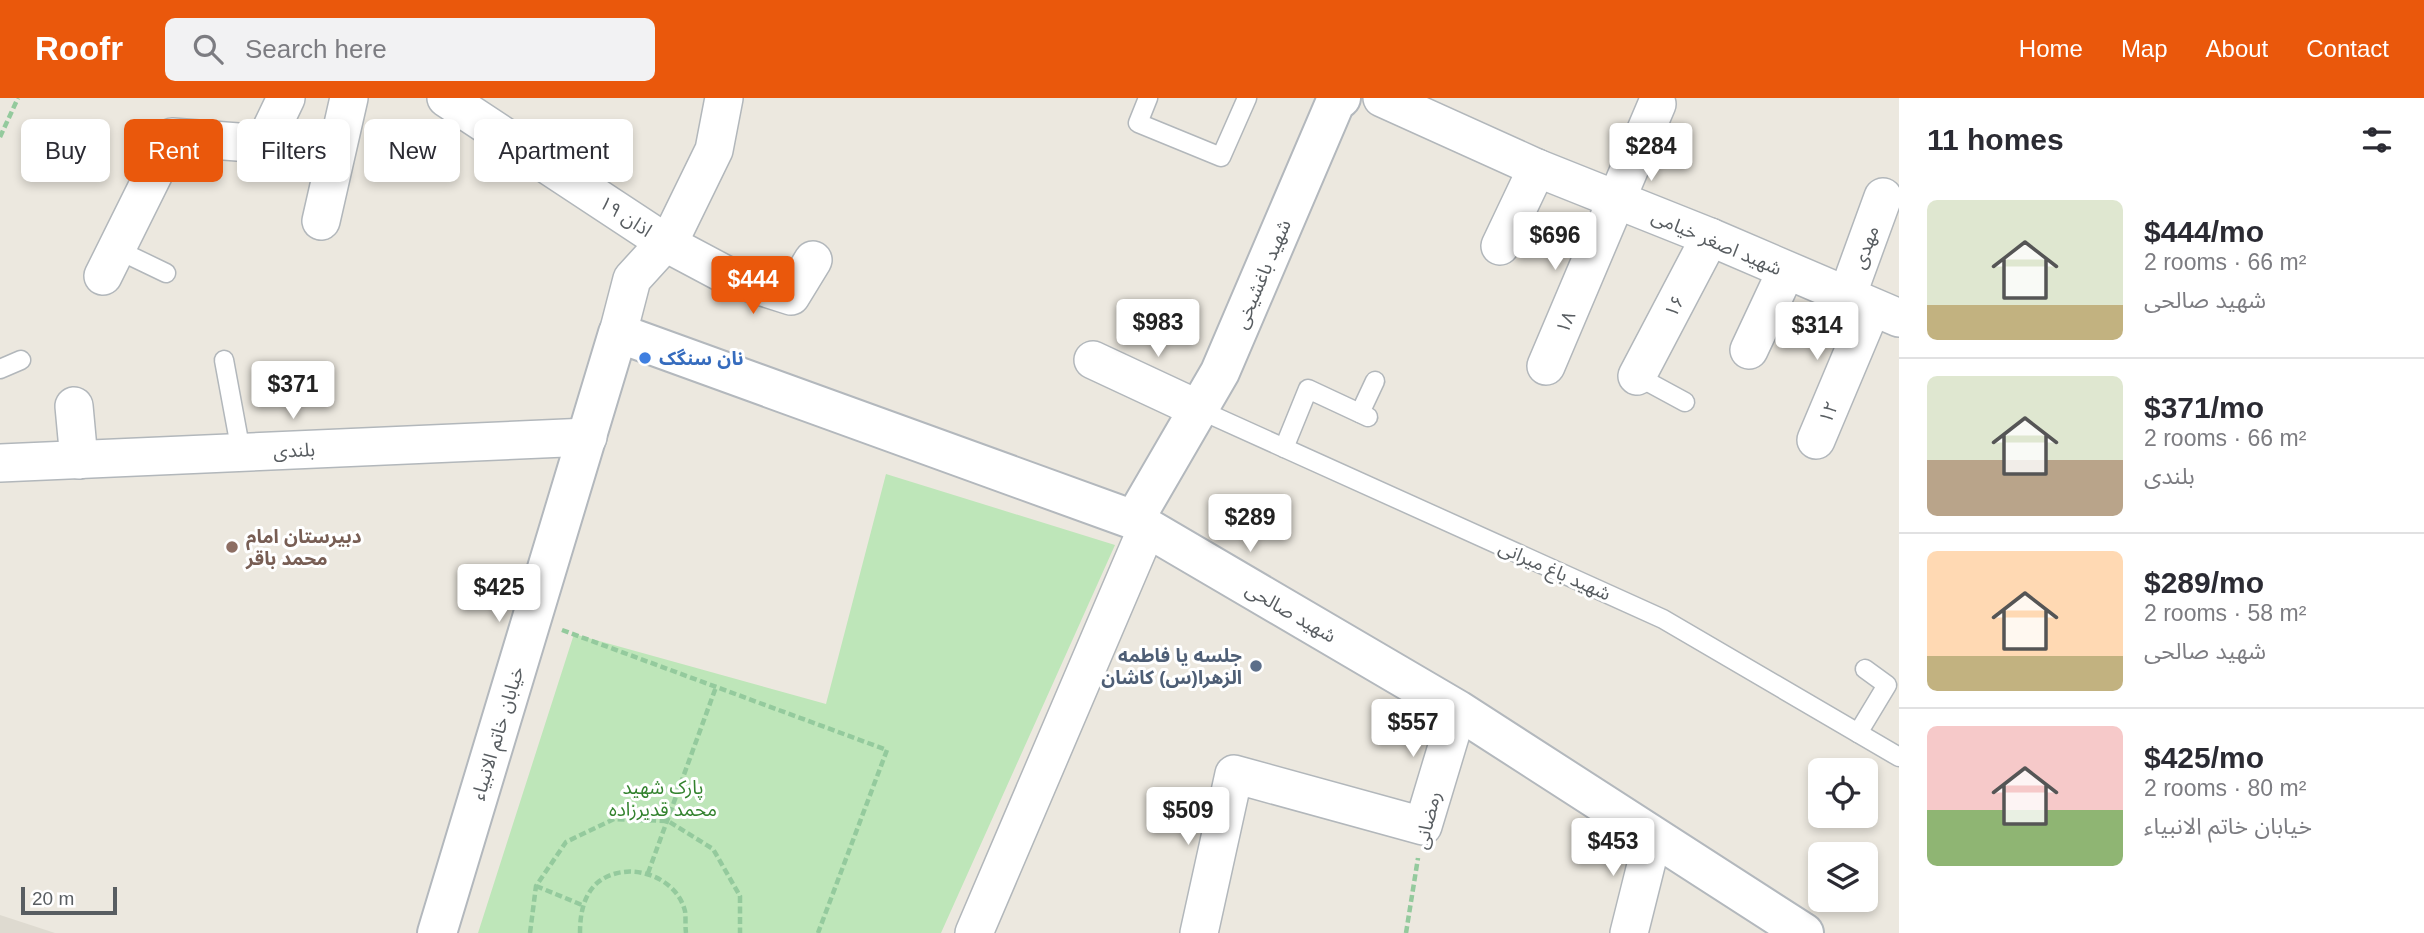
<!DOCTYPE html>
<html lang="en">
<head>
<meta charset="utf-8">
<style>
  body { margin:0; font-family:Arial,"Noto Sans Arabic",sans-serif; background:#f2f2f3; color:#2b2b33; height:100vh; display:flex; flex-direction:column; font-size:26px; white-space:nowrap }
  * { box-sizing:border-box; margin:0 }
  p { font-size:23px; color:#7c7c81 }
  .icon { flex:none; width:38px; height:38px; fill:none; stroke:currentColor; stroke-width:2; stroke-linecap:round; stroke-linejoin:round }
  .map { position:relative; flex:1; overflow:hidden }
  .sheet { display:flex; flex-direction:column; background:#fff; width:525px }
  .sheet>* { flex:none }
  .guide { position:absolute; left:21px; top:21px; width:665px; height:63px; display:flex; gap:14px }
  .fabs { position:absolute; left:1808px; top:660px; display:grid; gap:14px }
  .fabs a { display:grid; place-items:center; width:70px; height:70px; border-radius:10px; background:#fff; box-shadow:0 4px 10px #0003; font-size:35px }
  .scale { position:absolute; left:21px; bottom:18px; width:96px; box-sizing:border-box; padding-left:7px; border:4px solid #585d61; border-top:0; font-size:19px; line-height:24px; white-space:nowrap; color:#585d61; -webkit-text-stroke:5px #fff; paint-order:stroke }
  .price { position:absolute; translate:-50% -60px; padding:0 16px; border-radius:7px; background:#fff; color:#222; font-size:23px; line-height:46px; filter:drop-shadow(0 2px 4px #0008) }
  .price::after { content:''; position:absolute; left:50%; top:42px; width:21px; height:16px; margin-left:-10px; background:inherit; clip-path:polygon(0 0,100% 0,50% 100%) }
  .price.active { background:#ea580c; color:#fff }
  ul { padding:0; list-style:none }
  li { display:flex; align-items:center; gap:21px; height:175px; padding:0 28px }
  li+li { border-top:2px solid #e1e1e2 }
  li span { display:grid; place-items:center; flex:none; width:196px; height:140px; border-radius:10px; color:#555 }
  li>.icon { margin-inline-start:auto }
  span .icon { width:84px; height:84px; fill:#fffc; stroke-width:1 }
  li b { font-size:30px }
  h2 { display:flex; justify-content:space-between; align-items:center; height:84px; padding:0 28px; font-size:30px }
  .tag { padding:0 24px; border-radius:10px; background:#fff; box-shadow:0 4px 10px #0003; font-size:24px; line-height:63px }
  .tag.active { background:#ea580c; color:#fff }
  header { display:flex; align-items:center; gap:42px; box-sizing:border-box; height:98px; padding:0 35px; background:#ea580c; color:#fff }
  header strong { font-size:33px }
  nav { display:flex; gap:38px; margin-inline-start:auto; font-size:24px }
  .search { width:490px; height:63px; background:#f2f2f3; display:flex; align-items:center; gap:18px; box-sizing:border-box; padding:0 24px; border-radius:10px; color:#7c7c81; font-size:26px }
  main { display:flex; flex:1; min-height:0 }
  .map>svg:first-child { display:block }
</style>
</head>
<body>
<header>
<strong>Roofr</strong>
<div class="search"><svg class="icon" aria-label="search" viewBox="0 0 24 24"><circle cx="10" cy="10" r="6"/><path d="M15 15l6 6"/></svg>Search here</div>
<nav><a>Home</a><a>Map</a><a>About</a><a>Contact</a></nav>
</header>
<main>
<div class="map">
<svg width="1899" height="835" viewBox="0 0 1899 835">
  <rect width="100%" height="100%" fill="#ece8df"/>
  <!-- education -->
  <path fill="#dedad0" d="M0 817 55 835H0Z"/>
  <!-- green -->
  <path fill="#bee6b9" d="M886 376 1115 447 941 835H478L574 536 826 606Z"/>
  <g fill="none" stroke-linecap="round" stroke-linejoin="round">
    <defs>
      <g id="lane">
        <path d="M1148 0 1138 25 1221 59 1247 0"/>
        <path d="M116 151 166 175"/>
        <path d="M224 262 241 354"/>
        <path d="M0 271 21 262"/>
        <path d="M1637 278 1685 304"/>
        <path d="M1198 311 1663 521 1899 659"/>
        <path d="M1360 315 1375 283"/>
        <path d="M1284 350 1308 291 1368 319"/>
        <path d="M1858 635 1887 587 1865 571"/>
      </g>
      <g id="street">
        <path d="M446 0 666 145 728 178 791 198 813 162"/>
        <path d="M1382 0 1537 70 1710 139 1899 220"/>
        <path d="M321 123 349 0"/>
        <path d="M1500 148 1537 70"/>
        <path d="M103 178 172 39 264 46 286 0"/>
        <path d="M1847 198 1883 99"/>
        <path d="M618 235 632 181 673 136 714 52 724 0"/>
        <path d="M1749 252 1786 173"/>
        <path d="M1093 262 1198 311"/>
        <path d="M1546 268 1657 6"/>
        <path d="M1637 278 1710 139"/>
        <path d="M74 308 79 362"/>
        <path d="M1816 342 1872 209"/>
        <path d="M0 365 588 339"/>
        <path d="M974 835 1147 430"/>
        <path d="M1199 835 1234 676 1423 728 1458 612"/>
        <path d="M1629 835 1653 739"/>
      </g>
      <g id="secondary">
        <path d="M1134 422 1220 274 1335 5 1341 0"/>
        <path d="M437 835 618 235 1134 422 1458 612 1804 835"/>
      </g>
    </defs>
    <!-- lane casing -->
    <use href="#lane" stroke="#b2b7bb" stroke-width="21"/>
    <!-- street casing -->
    <use href="#street" stroke="#b2b7bb" stroke-width="40"/>
    <!-- secondary casing -->
    <use href="#secondary" stroke="#b3b8bd" stroke-width="42"/>
    <!-- path -->
    <g stroke="#94ca9d" stroke-width="4.5" stroke-dasharray="7 3.5" stroke-linecap="butt">
      <path d="M0 39 18 0"/>
      <path d="M562 532 887 652 818 835"/>
      <path d="M648 775 716 589"/>
      <path d="M536 788 582 807"/>
      <path d="M530 835 536 788 566 744 614 721 668 723 713 751 740 798V835"/>
      <path d="M580 835C580 817 583 798 597 785 626 761 676 777 685 813 686 820 685 828 686 835"/>
      <path d="M1406 835 1418 760"/>
    </g>
    <!-- lane -->
    <use href="#lane" stroke="#fff" stroke-width="18"/>
    <!-- street -->
    <use href="#street" stroke="#fff" stroke-width="37"/>
    <!-- secondary -->
    <use href="#secondary" stroke="#fff" stroke-width="38"/>
  </g>
  <!-- markers -->
  <circle fill="#3f7fe0" stroke="#fff" stroke-width="2.5" cx="645" cy="260" r="7"/>
  <circle fill="#8d6e63" stroke="#fff" stroke-width="2.5" cx="232" cy="449" r="7"/>
  <circle fill="#5c6f8a" stroke="#fff" stroke-width="2.5" cx="1256" cy="568" r="7"/>
  <g text-anchor="middle" stroke-width="6" stroke-linejoin="round" paint-order="stroke">
    <!-- street labels -->
    <g font-size="19" fill="#585d61" stroke="#fff">
      <text transform="translate(626 118) rotate(33)" y="7">اذان ۱۹</text>
      <text transform="translate(1717 144) rotate(23)" y="7">شهید اصغر خیامی</text>
      <text transform="translate(1865 149) rotate(-70)" y="7">مهدی</text>
      <text transform="translate(1262 176) rotate(-67)" y="7">شهید باغشیخی</text>
      <text transform="translate(1674 208) rotate(-63)" y="7">۱۶</text>
      <text transform="translate(1565 224) rotate(-67)" y="7">۱۸</text>
      <text transform="translate(1828 314) rotate(-67)" y="7">۱۲</text>
      <text transform="translate(294 352) rotate(-3)" y="7">بلندی</text>
      <text transform="translate(1555 472) rotate(24)" y="7">شهید باغ میرانی</text>
      <text transform="translate(1291 514) rotate(30)" y="7">شهید صالحی</text>
      <text transform="translate(497 635) rotate(-73)" y="7">خیابان خاتم الانبیاء</text>
      <text transform="translate(1427 722) rotate(-76)" y="7">رمضانی</text>
    </g>
    <!-- shop labels -->
    <g font-size="19" font-weight="bold" fill="#366cbe" stroke="#fff" text-anchor="start">
      <text x="659" y="267">نان سنگک</text>
    </g>
    <!-- education labels -->
    <g font-size="19" font-weight="bold" fill="#785e54" stroke="#fff" text-anchor="start">
      <text x="246" y="445">دبیرستان امام<tspan x="246" dy="22">محمد باقر</tspan></text>
    </g>
    <!-- service labels -->
    <g font-size="19" font-weight="bold" fill="#4e5e75" stroke="#fff" text-anchor="end">
      <text x="1242" y="564">جلسه یا فاطمه<tspan x="1242" dy="22">الزهرا(س) کاشان</tspan></text>
    </g>
    <!-- park labels -->
    <g font-size="19" fill="#33822e" stroke="#fff">
      <text x="663" y="696">پارک شهید<tspan x="663" dy="22">محمد قدیرزاده</tspan></text>
    </g>
  </g>
</svg>
<div class="fabs">
<a><svg class="icon" aria-label="locate" viewBox="0 0 24 24"><circle cx="12" cy="12" r="6"/><path d="M12 2v4M12 18v4M2 12h4M18 12h4"/></svg></a>
<a><svg class="icon" aria-label="layers" viewBox="0 0 24 24"><path d="M12 4l9 5-9 5-9-5zM3 14l9 5 9-5"/></svg></a>
</div>
<div class="scale">20 m</div>
<b class="price" style="left:1651px;top:85px">$284</b>
<b class="price" style="left:1555px;top:174px">$696</b>
<b class="price active" style="left:753px;top:218px">$444</b>
<b class="price" style="left:1158px;top:261px">$983</b>
<b class="price" style="left:1817px;top:264px">$314</b>
<b class="price" style="left:293px;top:323px">$371</b>
<b class="price" style="left:1250px;top:456px">$289</b>
<b class="price" style="left:499px;top:526px">$425</b>
<b class="price" style="left:1413px;top:661px">$557</b>
<b class="price" style="left:1188px;top:749px">$509</b>
<b class="price" style="left:1613px;top:780px">$453</b>
<div class="guide">
<a class="tag">Buy</a>
<a class="tag active">Rent</a>
<a class="tag">Filters</a>
<a class="tag">New</a>
<a class="tag">Apartment</a>
</div>
</div>
<section class="sheet">
<h2>11 homes<svg class="icon" aria-label="filters" viewBox="0 0 24 24"><path d="M4 7h16M4 17h16"/><circle cx="9" cy="7" r="2"/><circle cx="15" cy="17" r="2"/></svg></h2>
<ul>
<li><span style="background:linear-gradient(#dfe7d0 75%,#c2b280 0)"><svg class="icon" aria-label="home" viewBox="0 0 24 24"><path d="M3 11l9-7 9 7M6 9v11h12V9"/></svg></span><div><b>$444/mo</b><p>2 rooms · 66 m²</p><p>شهید صالحی</p></div></li>
<li><span style="background:linear-gradient(#dfe7d0 60%,#b9a48a 0)"><svg class="icon" aria-label="home" viewBox="0 0 24 24"><path d="M3 11l9-7 9 7M6 9v11h12V9"/></svg></span><div><b>$371/mo</b><p>2 rooms · 66 m²</p><p>بلندی</p></div></li>
<li><span style="background:linear-gradient(#ffd9b3 75%,#c2b280 0)"><svg class="icon" aria-label="home" viewBox="0 0 24 24"><path d="M3 11l9-7 9 7M6 9v11h12V9"/></svg></span><div><b>$289/mo</b><p>2 rooms · 58 m²</p><p>شهید صالحی</p></div></li>
<li><span style="background:linear-gradient(#f6c9c9 60%,#8fb573 0)"><svg class="icon" aria-label="home" viewBox="0 0 24 24"><path d="M3 11l9-7 9 7M6 9v11h12V9"/></svg></span><div><b>$425/mo</b><p>2 rooms · 80 m²</p><p>خیابان خاتم الانبیاء</p></div></li>
</ul>
</section>
</main>
</body>
</html>
